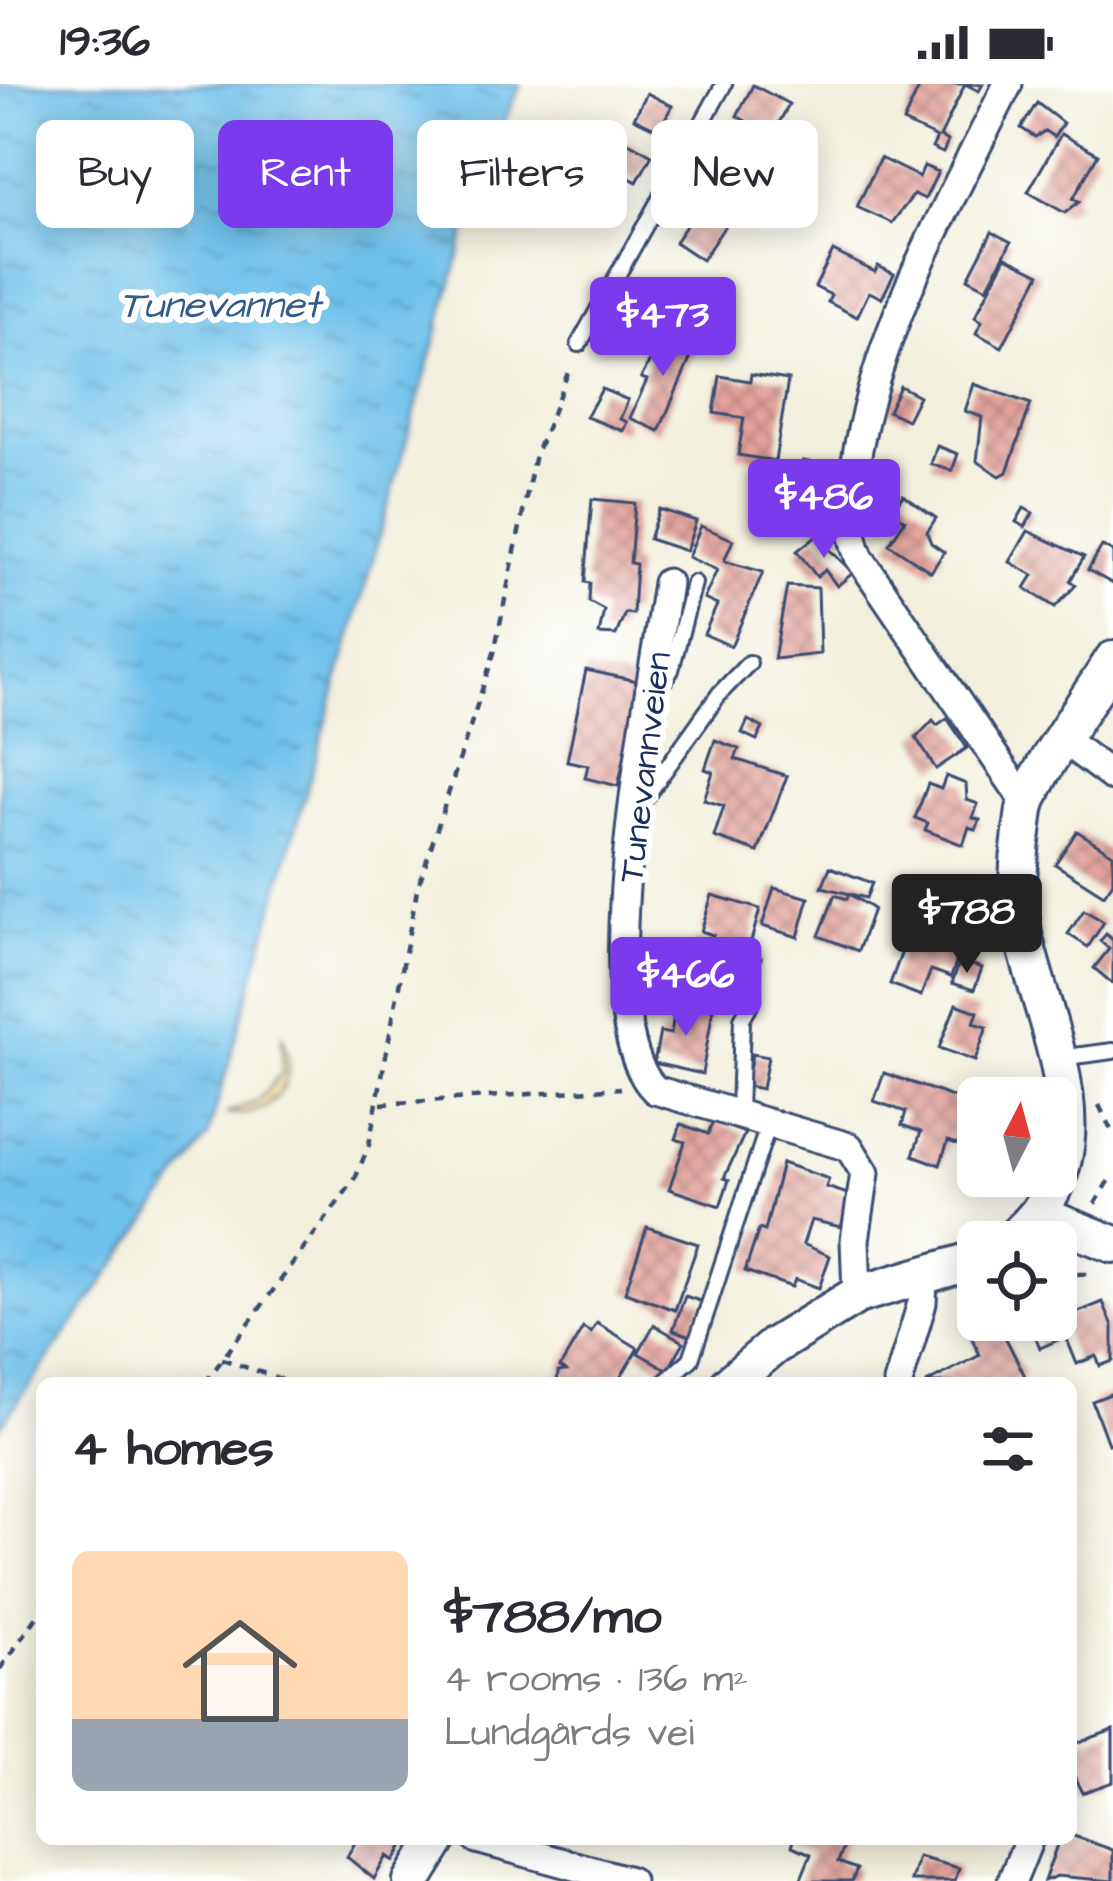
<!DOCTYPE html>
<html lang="en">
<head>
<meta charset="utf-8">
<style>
  body { margin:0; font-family:"Architects Daughter",sans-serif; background:#f2f2f3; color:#2b2b33; height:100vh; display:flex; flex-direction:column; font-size:45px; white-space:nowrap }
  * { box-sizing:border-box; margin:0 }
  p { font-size:39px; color:#7c7c81 }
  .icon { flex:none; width:66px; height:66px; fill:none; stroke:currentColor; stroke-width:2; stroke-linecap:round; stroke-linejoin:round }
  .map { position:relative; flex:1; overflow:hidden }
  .drawer { position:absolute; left:36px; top:1293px; width:1041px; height:468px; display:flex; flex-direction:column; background:#fff; border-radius:18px; box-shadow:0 6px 30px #0003 }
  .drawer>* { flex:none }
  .banner { position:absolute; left:36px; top:36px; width:1041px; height:108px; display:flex; gap:24px }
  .needle { width:78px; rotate:6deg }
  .fabs { position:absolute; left:957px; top:993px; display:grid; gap:24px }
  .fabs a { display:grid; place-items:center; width:120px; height:120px; border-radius:18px; background:#fff; box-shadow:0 6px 30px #0003; font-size:60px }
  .price { position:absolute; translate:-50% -102px; padding:0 27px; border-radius:12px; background:#7c3aed; color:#fff; font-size:39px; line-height:78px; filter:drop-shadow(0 3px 6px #0008) }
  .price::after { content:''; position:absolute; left:50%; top:72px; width:36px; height:27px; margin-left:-18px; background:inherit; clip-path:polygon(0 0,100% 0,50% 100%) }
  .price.selected { background:#222; color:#fff }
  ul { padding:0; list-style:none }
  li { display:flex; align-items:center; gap:36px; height:300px; padding:0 36px }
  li+li { border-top:3px solid #e1e1e2 }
  li span { display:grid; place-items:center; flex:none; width:336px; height:240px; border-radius:18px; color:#555 }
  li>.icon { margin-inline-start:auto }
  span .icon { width:144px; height:144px; fill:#fffc; stroke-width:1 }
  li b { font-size:51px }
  h2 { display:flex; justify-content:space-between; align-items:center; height:144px; padding:0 36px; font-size:51px }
  .chip { padding:0 42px; border-radius:18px; background:#fff; box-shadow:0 6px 30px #0003; font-size:42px; line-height:108px }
  .chip.selected { background:#7c3aed; color:#fff }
  .status { display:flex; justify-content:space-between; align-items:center; height:84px; padding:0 60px; background:#fff; direction:ltr }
  .status svg { height:33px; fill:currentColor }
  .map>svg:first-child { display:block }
</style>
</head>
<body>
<div class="status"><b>19:36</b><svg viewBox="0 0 49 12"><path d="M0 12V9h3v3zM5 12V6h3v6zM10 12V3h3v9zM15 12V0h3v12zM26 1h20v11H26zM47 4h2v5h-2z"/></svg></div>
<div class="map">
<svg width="1113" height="1797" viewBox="0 0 1113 1797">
  <defs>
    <pattern id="sand-dots" width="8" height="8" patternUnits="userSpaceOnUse" patternTransform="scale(3)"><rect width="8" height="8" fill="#eeda9e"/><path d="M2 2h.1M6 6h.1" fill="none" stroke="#ccbb8a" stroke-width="1.8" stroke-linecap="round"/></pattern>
    <pattern id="water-ripples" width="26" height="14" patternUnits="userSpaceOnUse" patternTransform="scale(3)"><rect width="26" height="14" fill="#6ec1ea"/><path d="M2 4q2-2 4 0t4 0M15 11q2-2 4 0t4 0" fill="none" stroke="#5a9dc1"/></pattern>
    <pattern id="building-cross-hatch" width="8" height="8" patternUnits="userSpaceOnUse" patternTransform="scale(3)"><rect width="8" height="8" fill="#e2a199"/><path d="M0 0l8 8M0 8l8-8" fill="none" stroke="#b68480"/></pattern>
  </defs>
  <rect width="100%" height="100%" fill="#fff"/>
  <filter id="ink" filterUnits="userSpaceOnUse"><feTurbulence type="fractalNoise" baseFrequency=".00833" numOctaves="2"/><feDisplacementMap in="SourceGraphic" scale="24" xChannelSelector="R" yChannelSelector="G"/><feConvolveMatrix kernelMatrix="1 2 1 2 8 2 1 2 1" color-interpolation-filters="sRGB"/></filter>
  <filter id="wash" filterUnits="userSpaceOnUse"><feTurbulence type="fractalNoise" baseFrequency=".004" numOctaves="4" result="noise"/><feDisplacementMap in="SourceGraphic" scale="48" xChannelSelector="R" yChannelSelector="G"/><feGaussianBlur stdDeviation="2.7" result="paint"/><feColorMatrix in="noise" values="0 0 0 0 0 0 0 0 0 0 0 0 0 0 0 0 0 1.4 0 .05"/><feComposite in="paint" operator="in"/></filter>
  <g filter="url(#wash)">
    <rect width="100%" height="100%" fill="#f2efdc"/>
    <!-- sand -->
    <path fill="url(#sand-dots)" stroke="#84847e" stroke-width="3" d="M282 950C300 996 277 1035 226 1030L257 1017 282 989Z"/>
    <!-- water -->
    <path fill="url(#water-ripples)" stroke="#4478a4" stroke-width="3" d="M0 0H521L487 75 208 1052 0 1343Z"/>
    <g id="blocks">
      <!-- building -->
      <g fill="url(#building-cross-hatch)">
        <path d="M921 0H983L979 7 965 0 940 53 948 57 943 69 932 64 937 54 903 38Z"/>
        <path d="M753 1 789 20 772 52 737 32Z"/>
        <path d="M647 9 672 22 659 46 634 34Z"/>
        <path d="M1037 19 1063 39 1054 53 1045 47 1035 53 1021 44Z"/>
        <path d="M614 50 652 71 637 98 599 77Z"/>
        <path d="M1061 50 1098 70 1073 115 1079 118 1065 129 1028 108Z"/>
        <path d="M880 74 919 93 924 82 938 88 925 115 914 110 892 139 857 123Z"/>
        <path d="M716 97 743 115 702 176 675 158Z"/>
        <path d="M992 148 1011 158 987 204 968 194Z"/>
        <path d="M833 167 875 188 878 182 894 190 882 214 869 208 857 233 828 218 831 211 815 203Z"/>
        <path d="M1006 173 1040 190 1002 263 976 249 982 237 975 233Z"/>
        <path d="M667 245 697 259 659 347 630 334 647 296 641 294Z"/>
        <path d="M751 290 788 296 775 377 738 371 744 334 714 329 720 292 750 297Z"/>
        <path d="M974 300 1031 320 1007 388 1000 392 977 377 982 333 965 327Z"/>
        <path d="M900 302 919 312 907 336 888 327Z"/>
        <path d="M602 305 628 316 620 335 627 338 623 347 586 333Z"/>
        <path d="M937 362 958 370 952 387 931 380Z"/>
        <path d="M803 377 834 382 829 414 814 411 812 422 789 418 791 403 798 404Z"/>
        <path d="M903 411 936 434 927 448 931 459 944 468 931 488 889 460 905 436 892 428Z"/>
        <path d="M592 415 635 419 630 479 636 480 633 530 625 529 616 551 599 550 604 526 589 518 590 499 585 498Z"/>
        <path d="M1024 424 1033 429 1025 443 1016 438Z"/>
        <path d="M659 425 696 437 686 467 649 455Z"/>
        <path d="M701 442 733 456 724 477 763 488 731 562 704 550 717 521 704 515 717 486 688 473Z"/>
        <path d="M1028 447 1084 473 1070 497 1076 501 1055 523 1025 504 1033 491 1010 478Z"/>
        <path d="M816 452 853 489 837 502 825 486 817 493 797 467Z"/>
        <path d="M1102 462 1113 468V500L1088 486Z"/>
        <path d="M787 502 818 504 820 570 774 575Z"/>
        <path d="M586 586 641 598 618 702 585 694 588 681 567 677Z"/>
        <path d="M947 634 967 664 936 685 916 654 933 636 937 641Z"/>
        <path d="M748 636 763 644 757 656 742 649Z"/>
        <path d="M715 656 739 665 735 675 787 692 758 768 714 753 724 722 704 716 713 688 705 685Z"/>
        <path d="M946 692 966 700 967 716 978 720 973 734 980 736 976 746 969 743 963 761 925 746 928 739 915 734 928 700 941 705Z"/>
        <path d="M1077 747 1113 770V798L1104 811 1055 780Z"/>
        <path d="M830 783 872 799 866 814 822 803Z"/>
        <path d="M774 804 809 814 798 853 762 842Z"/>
        <path d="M849 810 873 825 858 867 819 852 835 811 847 815Z"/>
        <path d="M712 811 760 825 750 861 740 859 738 868 761 874 750 909 686 890 696 855 710 860 713 851 701 847Z"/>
        <path d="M1084 826 1104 838 1088 863 1068 850Z"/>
        <path d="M911 843 962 862 951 893 931 886 921 912 890 900Z"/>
        <path d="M1106 850 1113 856V900L1094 884 1109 865 1100 857Z"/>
        <path d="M960 877 982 884 974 906 952 899Z"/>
        <path d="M676 919 713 925 702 990 654 979 660 948 671 950Z"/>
        <path d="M956 920 978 928 974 939 987 943 975 977 939 964Z"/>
        <path d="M752 970 768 973 762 1005 746 1002Z"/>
        <path d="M884 989 978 1022 966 1063 948 1057 940 1081 913 1071 921 1048 902 1041 906 1028 874 1017Z"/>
        <path d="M713 1037 745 1049 724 1094 729 1096 720 1122 669 1105 685 1058 676 1055 681 1040 708 1050Z"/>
        <path d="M782 1079 829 1095 826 1103 851 1111 841 1143 811 1136 803 1160 830 1172 819 1204 795 1195 792 1203 745 1187 759 1145 765 1147Z"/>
        <path d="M647 1143 698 1160 675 1226 625 1208Z"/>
        <path d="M685 1212 703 1218 691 1252 673 1246Z"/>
        <path d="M1103 1218 1113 1242V1277L1100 1282 1096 1272 1077 1280 1059 1236Z"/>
        <path d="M1029 1236H1052L1060 1255 1040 1264Z"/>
        <path d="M997 1237 1025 1292 1011 1299H926L980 1271 970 1250Z"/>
        <path d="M597 1239 638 1264 617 1299H557L558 1288 566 1287 560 1283 583 1244 591 1249Z"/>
        <path d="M654 1241 684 1258 668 1286 638 1269Z"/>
        <path d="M1113 1309V1358L1108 1360 1092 1317Z"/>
        <path d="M1113 1646V1698L1082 1709 1071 1686V1661Z"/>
        <path d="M1071 1751 1113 1766V1797L1057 1792 1044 1797 1059 1755Z"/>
        <path d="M357 1755H389L402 1763 394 1777 387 1772 374 1795 347 1773Z"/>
        <path d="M794 1755H847L838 1778 857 1785 852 1797H800L811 1770 792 1762Z"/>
        <path d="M918 1773 959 1784 955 1797H911Z"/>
      </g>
    </g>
  </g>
  <g filter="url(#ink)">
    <use href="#blocks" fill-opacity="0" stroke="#3b4c71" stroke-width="3"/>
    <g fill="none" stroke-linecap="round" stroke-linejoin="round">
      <defs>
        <g id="lane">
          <path d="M579 260 724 0"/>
          <path d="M656 609 671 586 694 499"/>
          <path d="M640 721 720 609 749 579"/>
          <path d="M1059 974 1113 967"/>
          <path d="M739 1028 742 935 753 915"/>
          <path d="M664 1299 691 1275 770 1036"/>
        </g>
        <g id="street">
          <path d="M1008 0C949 120 883 232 858 365 852 402 844 437 859 473L1026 719"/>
          <path d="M667 499C653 600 582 934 655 1006L849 1063 865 1089 855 1156 857 1211"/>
          <path d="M1065 657 1113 693"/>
          <path d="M898 1299 922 1219 923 1195"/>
          <path d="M477 1755 630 1797"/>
          <path d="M1012 1797 1029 1755"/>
        </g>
        <g id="secondary">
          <path d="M1039 1131 1113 1160"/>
          <path d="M1009 1158C1113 1076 1049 958 1024 854 1014 812 1019 767 1025 726 1030 695 1094 608 1113 576"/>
          <path d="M730 1299 774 1262 857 1211 978 1175"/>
          <path d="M412 1797 438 1755"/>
        </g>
      </defs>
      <!-- lane casing -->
      <use href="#lane" stroke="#3b4c71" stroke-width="20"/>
      <!-- street casing -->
      <use href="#street" stroke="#3b4c71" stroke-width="33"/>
      <!-- secondary casing -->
      <use href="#secondary" stroke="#3b4c71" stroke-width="42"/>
      <!-- path -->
      <g stroke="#3b4c71" stroke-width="4.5" stroke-dasharray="9 9" stroke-linecap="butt">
        <path d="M381 1020 621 1004"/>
        <path d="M1099 1021 1113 1050"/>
        <path d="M1095 1120 1113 1091"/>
        <path d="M1063 1177 1056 1190H1095"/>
        <path d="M222 1275 292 1299"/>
        <path d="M205 1299 355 1095 369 1061 417 806 494 569 534 375 571 281"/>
        <path d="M0 1585 42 1526"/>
      </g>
      <!-- lane -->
      <use href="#lane" stroke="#fff" stroke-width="14"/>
      <!-- street -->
      <use href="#street" stroke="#fff" stroke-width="27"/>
      <!-- secondary -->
      <use href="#secondary" stroke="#fff" stroke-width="36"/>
    </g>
  </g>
  <g text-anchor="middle" stroke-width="12" stroke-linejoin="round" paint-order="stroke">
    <!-- street labels -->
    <g font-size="36" fill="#1b2f5e" stroke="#fff">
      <text transform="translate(643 683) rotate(-83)" y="13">Tunevannveien</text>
    </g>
    <!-- water labels -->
    <g font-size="39" font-style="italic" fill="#345b88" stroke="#fff">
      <text x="220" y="233">Tunevannet</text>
    </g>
  </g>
</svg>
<div class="fabs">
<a><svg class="needle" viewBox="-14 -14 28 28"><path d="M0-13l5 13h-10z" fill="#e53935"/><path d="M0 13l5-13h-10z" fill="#7c7c81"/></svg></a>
<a><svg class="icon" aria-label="locate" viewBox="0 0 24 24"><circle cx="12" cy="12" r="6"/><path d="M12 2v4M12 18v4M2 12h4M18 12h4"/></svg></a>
</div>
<b class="price" style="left:663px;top:295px">$473</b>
<b class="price" style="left:824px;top:477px">$486</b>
<b class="price selected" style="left:967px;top:892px">$788</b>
<b class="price" style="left:686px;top:955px">$466</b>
<div class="banner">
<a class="chip">Buy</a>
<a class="chip selected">Rent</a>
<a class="chip">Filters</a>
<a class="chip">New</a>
</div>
<section class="drawer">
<h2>4 homes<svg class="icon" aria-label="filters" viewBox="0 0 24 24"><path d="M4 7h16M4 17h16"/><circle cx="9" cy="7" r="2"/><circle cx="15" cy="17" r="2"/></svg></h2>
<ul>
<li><span style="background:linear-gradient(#ffd9b3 70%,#9aa5b1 0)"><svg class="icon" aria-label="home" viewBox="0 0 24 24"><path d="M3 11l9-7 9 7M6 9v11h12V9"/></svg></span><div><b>$788/mo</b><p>4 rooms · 136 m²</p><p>Lundgårds vei</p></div></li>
</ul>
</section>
</div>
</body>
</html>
